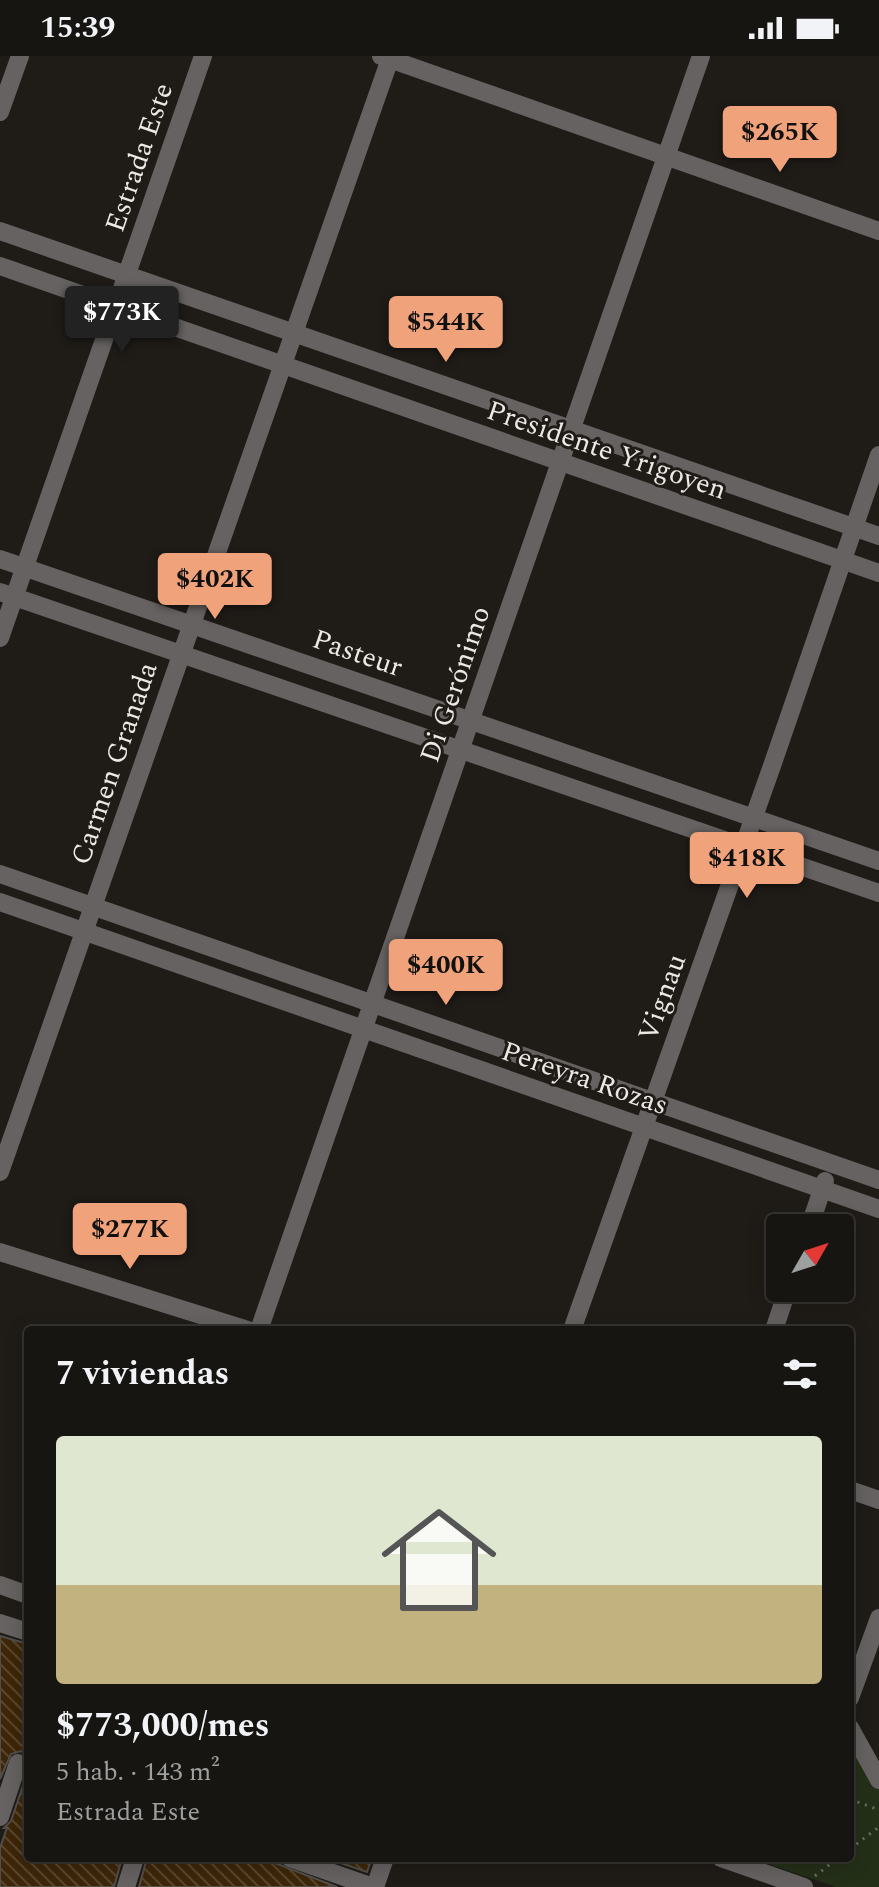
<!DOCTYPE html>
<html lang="es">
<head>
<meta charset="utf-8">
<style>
  body { margin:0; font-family:Spectral,serif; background:#201e1b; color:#f1f3f6; height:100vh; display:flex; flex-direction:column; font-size:30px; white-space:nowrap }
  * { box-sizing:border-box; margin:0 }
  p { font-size:26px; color:#9e9f9f }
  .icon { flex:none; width:44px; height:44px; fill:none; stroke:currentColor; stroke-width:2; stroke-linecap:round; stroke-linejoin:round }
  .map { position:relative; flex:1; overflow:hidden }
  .drawer { position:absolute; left:24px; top:1270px; width:830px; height:536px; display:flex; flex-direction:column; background:#171512; border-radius:8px; box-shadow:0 4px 20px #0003,0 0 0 2px #363432 }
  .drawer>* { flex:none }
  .needle { width:52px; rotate:51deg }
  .fabs { position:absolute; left:766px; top:1158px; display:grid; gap:16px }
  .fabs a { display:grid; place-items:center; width:88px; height:88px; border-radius:8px; background:#171512; box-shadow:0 4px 20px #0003,0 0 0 2px #363432; font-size:40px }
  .price { position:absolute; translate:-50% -68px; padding:0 18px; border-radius:8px; background:#f0a27a; color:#111; font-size:26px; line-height:52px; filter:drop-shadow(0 2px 4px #0008) }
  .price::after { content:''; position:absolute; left:50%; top:48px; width:24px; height:18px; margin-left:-12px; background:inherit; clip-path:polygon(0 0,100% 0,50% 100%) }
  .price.current { background:#222; color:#fff }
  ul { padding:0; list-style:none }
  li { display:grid; align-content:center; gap:16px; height:424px; padding:0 32px }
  li span { display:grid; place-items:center; height:248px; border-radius:8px; color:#555 }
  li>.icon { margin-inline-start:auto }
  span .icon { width:144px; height:144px; fill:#fffc; stroke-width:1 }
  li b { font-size:34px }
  h2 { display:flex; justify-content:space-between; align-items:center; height:96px; padding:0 32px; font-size:34px }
  .status { display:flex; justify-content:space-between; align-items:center; height:56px; padding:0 40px; background:#171512; direction:ltr }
  .status svg { height:22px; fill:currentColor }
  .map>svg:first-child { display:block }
</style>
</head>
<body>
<div class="status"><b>15:39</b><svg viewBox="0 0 49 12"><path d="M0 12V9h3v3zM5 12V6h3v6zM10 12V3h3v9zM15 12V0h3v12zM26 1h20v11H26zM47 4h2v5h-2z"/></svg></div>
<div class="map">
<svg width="879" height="1831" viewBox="0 0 879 1831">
  <defs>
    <pattern id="building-back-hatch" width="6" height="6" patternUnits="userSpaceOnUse" patternTransform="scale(2)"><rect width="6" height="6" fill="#3d2609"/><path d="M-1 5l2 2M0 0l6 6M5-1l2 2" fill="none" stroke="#59462d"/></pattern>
  </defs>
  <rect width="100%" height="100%" fill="#1f1c18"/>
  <!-- green -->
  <path fill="#242f18" d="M850 1688 879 1734V1831H836L751 1802H850Z"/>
  <!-- building -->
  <g fill="url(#building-back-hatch)" stroke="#524e4a" stroke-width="2">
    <path d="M0 1580 28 1588V1701L21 1695 11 1698 0 1723Z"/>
    <path d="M28 1715V1802H122L114 1831H0V1792L7 1772H4L11 1765Z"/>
    <path d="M147 1802H262L337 1831H139Z"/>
    <path d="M326 1802H372L367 1816Z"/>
  </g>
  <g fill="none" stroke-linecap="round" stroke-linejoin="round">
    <!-- path -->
    <g stroke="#6e6b68" stroke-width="3" stroke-dasharray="2 6" stroke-linecap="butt">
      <path d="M850 1743 879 1754"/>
      <path d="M850 1793 879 1771"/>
      <path d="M815 1820 838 1802"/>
    </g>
    <!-- minor -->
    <g stroke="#656261" stroke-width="18">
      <path d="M381 0 879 175"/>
      <path d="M0 56 20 0"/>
      <path d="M0 175 879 480"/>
      <path d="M0 210 879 517"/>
      <path d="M0 503 879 805"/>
      <path d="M0 536 879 837"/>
      <path d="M0 582 203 0"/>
      <path d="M0 818 879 1124"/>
      <path d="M0 846 879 1153"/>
      <path d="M0 1116 391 0"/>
      <path d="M809 1172 825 1125"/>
      <path d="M0 1196 248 1274"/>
      <path d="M259 1274 701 0"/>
      <path d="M572 1274 773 707 879 399"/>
      <path d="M774 1274 788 1232"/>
      <path d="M850 1434 879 1444"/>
      <path d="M0 1529 28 1539"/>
      <path d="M0 1567 28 1576"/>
      <path d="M850 1642 879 1562"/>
      <path d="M850 1672 879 1724"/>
      <path d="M0 1761 18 1707"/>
      <path d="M290 1802 373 1831"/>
      <path d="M721 1802 804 1831"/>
      <path d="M126 1831 135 1802"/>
      <path d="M375 1831 385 1802"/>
    </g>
  </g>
  <g text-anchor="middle" stroke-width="6" stroke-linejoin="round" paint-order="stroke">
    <!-- street labels -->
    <g font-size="28" fill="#ebe9e6" stroke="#1f1c18">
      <text transform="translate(138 101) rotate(-71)" y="10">Estrada Este</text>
      <text transform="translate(607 393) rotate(19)" y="10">Presidente Yrigoyen</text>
      <text transform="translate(358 596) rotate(19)" y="10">Pasteur</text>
      <text transform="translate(454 628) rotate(-71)" y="10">Di Gerónimo</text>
      <text transform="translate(113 707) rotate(-71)" y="10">Carmen Granada</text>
      <text transform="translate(661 941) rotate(-70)" y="10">Vignau</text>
      <text transform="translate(585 1021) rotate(19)" y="10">Pereyra Rozas</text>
    </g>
  </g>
</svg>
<div class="fabs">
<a><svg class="needle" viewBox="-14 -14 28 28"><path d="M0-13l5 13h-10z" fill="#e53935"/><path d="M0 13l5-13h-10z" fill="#9e9f9f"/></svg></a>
</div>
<b class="price" style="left:780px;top:118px">$265K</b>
<b class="price current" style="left:122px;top:298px">$773K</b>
<b class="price" style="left:446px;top:308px">$544K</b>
<b class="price" style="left:215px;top:565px">$402K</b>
<b class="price" style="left:747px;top:844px">$418K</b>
<b class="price" style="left:446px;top:951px">$400K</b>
<b class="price" style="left:130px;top:1215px">$277K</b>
<section class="drawer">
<h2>7 viviendas<svg class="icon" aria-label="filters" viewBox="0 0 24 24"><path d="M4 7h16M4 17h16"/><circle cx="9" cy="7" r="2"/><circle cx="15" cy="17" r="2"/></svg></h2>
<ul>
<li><span style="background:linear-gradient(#dfe7d0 60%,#c2b280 0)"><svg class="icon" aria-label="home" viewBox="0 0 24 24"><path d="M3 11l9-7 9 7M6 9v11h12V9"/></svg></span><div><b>$773,000/mes</b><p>5 hab. · 143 m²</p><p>Estrada Este</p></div></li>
</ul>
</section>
</div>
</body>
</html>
